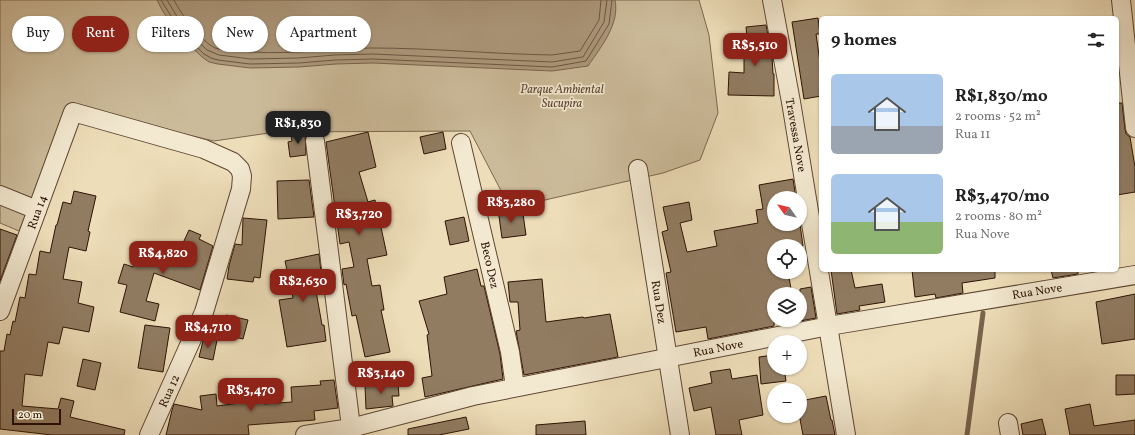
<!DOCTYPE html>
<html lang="en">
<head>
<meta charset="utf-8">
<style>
  body { margin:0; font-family:Vollkorn,serif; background:#f6f6f6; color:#222; height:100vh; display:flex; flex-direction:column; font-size:15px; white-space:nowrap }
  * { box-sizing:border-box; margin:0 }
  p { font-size:13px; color:#767676 }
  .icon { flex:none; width:22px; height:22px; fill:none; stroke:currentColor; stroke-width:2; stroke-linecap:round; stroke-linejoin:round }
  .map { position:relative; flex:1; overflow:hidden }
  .panel { position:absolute; left:819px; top:16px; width:300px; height:256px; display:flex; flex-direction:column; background:#fff; border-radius:6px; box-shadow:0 1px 3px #0004 }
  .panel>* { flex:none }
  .guide { position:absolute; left:12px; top:16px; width:380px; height:36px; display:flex; gap:8px }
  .needle { width:26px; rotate:304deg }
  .fabs { position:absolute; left:767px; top:191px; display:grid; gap:8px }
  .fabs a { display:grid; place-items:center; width:40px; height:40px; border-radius:50%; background:#fff; box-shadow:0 1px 3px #0004; font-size:20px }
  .scale { position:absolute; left:12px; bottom:10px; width:49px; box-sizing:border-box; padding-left:4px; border:2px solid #2d1305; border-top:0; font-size:11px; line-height:14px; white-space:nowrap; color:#2d1305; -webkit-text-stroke:3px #f3e9d1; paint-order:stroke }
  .price { position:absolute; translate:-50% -34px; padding:0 9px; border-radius:8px; background:#8f2418; color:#fff; font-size:13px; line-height:26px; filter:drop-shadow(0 1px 2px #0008) }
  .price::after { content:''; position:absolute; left:50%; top:24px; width:12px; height:9px; margin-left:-6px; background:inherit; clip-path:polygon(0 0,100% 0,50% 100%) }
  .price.on { background:#222; color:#fff }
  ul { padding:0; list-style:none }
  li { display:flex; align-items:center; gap:12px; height:100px; padding:0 12px }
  li span { display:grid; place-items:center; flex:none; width:112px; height:80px; border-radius:6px; color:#555 }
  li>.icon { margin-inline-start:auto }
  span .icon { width:48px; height:48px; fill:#fffc; stroke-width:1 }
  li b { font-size:17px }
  h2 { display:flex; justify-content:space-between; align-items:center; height:48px; padding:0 12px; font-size:17px }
  .chip { padding:0 14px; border-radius:18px; background:#fff; box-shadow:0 1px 3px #0004; font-size:14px; line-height:36px }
  .chip.on { background:#8f2418; color:#fff }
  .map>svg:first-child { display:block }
</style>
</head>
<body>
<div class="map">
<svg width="1135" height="435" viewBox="0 0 1135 435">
  <rect width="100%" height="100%" fill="#edddb8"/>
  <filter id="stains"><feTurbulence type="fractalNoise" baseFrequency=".005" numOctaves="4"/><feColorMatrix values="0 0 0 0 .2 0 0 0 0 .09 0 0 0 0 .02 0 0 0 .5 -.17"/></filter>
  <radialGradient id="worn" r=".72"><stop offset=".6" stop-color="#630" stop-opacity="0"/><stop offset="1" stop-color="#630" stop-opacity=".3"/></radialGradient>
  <!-- green -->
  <path fill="#ccbb9a" stroke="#7c6750" d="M0 0H699L709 35 718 113 700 160 663 173 510 208 470 131 276 132 214 141 70 107 19 231 0 223Z"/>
  <!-- water -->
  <path fill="#ac987b" stroke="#79634c" d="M157 0H615C620 24 601 47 588 66L552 71 373 63 336 64 299 67 250 68 218 64 209 62 202 57 178 34 162 10Z"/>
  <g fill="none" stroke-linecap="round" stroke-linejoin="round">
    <!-- shore -->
    <g stroke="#6c5640" stroke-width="1">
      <path d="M161 0 181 32 204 54 211 58 218 60 250 64 299 63 335 60 373 59 552 67 586 61 609 24 612 0"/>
      <path d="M167 0 184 28 207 50 219 55 251 59 298 58 335 55 373 54 552 62 583 57 604 22 607 0"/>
      <path d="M174 0C180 13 202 42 215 48 221 50 227 50 233 50 279 57 326 48 372 48 432 48 492 54 552 55L580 51 599 20 601 0"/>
    </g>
    <!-- stream -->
    <path stroke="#79634c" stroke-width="5" d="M967 435 983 313"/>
  </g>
  <!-- building -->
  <g fill="#917c62" stroke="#2d1305">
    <path d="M818 18 820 34H816L821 69V96L804 99 792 22Z"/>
    <path d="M766 25 772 57 773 74H774V96L728 95 729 72 744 73V57H749L746 27Z"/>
    <path d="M1117 103H1122L1125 129 1126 134 1130 137 1135 167V192L1117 195Z"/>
    <path d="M305 132 306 155 290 157 288 142 292 141 291 134Z"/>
    <path d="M368 132 376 167 359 172 368 202 375 200 387 255 367 259 372 286 380 285 384 310H381L390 352 365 357 356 315 352 316 346 284 344 285 342 269 354 267 349 242 340 244 326 142Z"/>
    <path d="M443 132 446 149 424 154 420 137Z"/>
    <path d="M793 179 796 198H774V224H800L803 246H774V272H788L792 294H774V326L708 339 706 327 676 332 666 273 671 272 662 232 668 230 663 207 689 202 692 220 680 223 687 252 717 246 714 231 758 223 756 210 763 209 759 185Z"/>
    <path d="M309 180 314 217 278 219 277 181Z"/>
    <path d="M74 191 96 196 88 231 90 232 86 251 69 247 63 279 82 282 78 303 94 307 89 332 63 327 59 344 48 342 42 376 25 374 22 406 58 409 61 398 74 401 70 417 125 430 124 435H52L0 429V351H4L7 334 10 335 13 321 15 322 20 297 25 298 29 274 36 275 40 251 50 253 56 225H57L63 202 71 204Z"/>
    <path d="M510 207 511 215 523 214 526 235 502 238 498 209Z"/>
    <path d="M464 217 469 241 450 245 445 221Z"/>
    <path d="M243 218 267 220 260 278 254 277 253 282 227 279 229 266 235 244 242 245Z"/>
    <path d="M0 229 17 235 0 281Z"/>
    <path d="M189 230 201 235 199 239 213 246 200 290 154 273 146 301 159 304 155 321 120 312 127 285 118 283 124 264 133 267 138 252 173 265Z"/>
    <path d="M319 254 323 290 316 291 322 325H324L326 341 287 347 279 300 293 298 285 261Z"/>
    <path d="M477 269 481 286H484L500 354 503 379 425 397 422 378 432 376 427 335 429 334 419 301 447 294 444 277Z"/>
    <path d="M831 270H851L855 288 882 284 885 302 859 306 860 310 837 314Z"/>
    <path d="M912 270H995V278L962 283 963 293 936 298 935 294 915 297Z"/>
    <path d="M1051 270H1078V274L1053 278Z"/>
    <path d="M542 279 546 322 583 317 584 318 610 314 618 357 524 375 516 331 520 330 518 302H510L508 282Z"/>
    <path d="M811 287 816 318 800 321V289Z"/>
    <path d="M1135 294V339L1102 344 1096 302Z"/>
    <path d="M226 315 248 320 243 339 222 334Z"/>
    <path d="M145 325 170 328 163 372 138 368Z"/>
    <path d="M204 337 217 340 213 360 199 357Z"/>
    <path d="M774 355V368H784L786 381 761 384 759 357Z"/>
    <path d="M83 359 101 363 95 390 77 386Z"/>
    <path d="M730 369 732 379 757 375 763 415 739 420 742 435H716L711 407 694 411 689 388 712 383 710 372Z"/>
    <path d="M1116 375H1135V394L1116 395Z"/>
    <path d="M334 380 338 408 314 411 315 420 248 425 249 435H166L172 410 174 404 202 410 200 396 216 394 217 406 247 402 246 389 263 387 264 404 292 402 291 387 321 385 320 381Z"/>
    <path d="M398 383 399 396H392L393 406 366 409 365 386Z"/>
    <path d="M826 396 831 420H832L835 435H803L800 419V401Z"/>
    <path d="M1090 404 1094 426 1135 420V435H1070L1065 409Z"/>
    <path d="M466 417 469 429 439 435H408V429Z"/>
    <path d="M1042 419 1046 435H1023L1021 424Z"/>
    <path d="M585 421 586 435H536V425Z"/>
  </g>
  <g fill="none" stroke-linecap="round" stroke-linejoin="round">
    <defs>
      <g id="street">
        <path d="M772 0 791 102 846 435"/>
        <path d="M1121 0 1135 128"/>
        <path d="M315 141 352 435"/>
        <path d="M461 143 510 352 515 387"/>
        <path d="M638 169 680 435"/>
        <path d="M0 195 37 210"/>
        <path d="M0 311 73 112 204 149 233 162 240 169 242 176 241 189 204 312 149 435"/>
        <path d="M1008 423 1010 435"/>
        <path d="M305 435 351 428 473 396 829 326 1135 275"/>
      </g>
    </defs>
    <!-- street casing -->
    <use href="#street" stroke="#5d4632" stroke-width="20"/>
    <!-- street -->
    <use href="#street" stroke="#f3e9d1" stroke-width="18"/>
  </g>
  <g text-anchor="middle" stroke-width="3.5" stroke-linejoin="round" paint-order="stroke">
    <!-- park labels -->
    <g font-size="12" font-style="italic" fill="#5d4532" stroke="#f3e9d1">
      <text x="562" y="93">Parque Ambiental<tspan x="562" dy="14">Sucupira</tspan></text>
    </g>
    <!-- street labels -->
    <g font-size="12" fill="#2d1305" stroke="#f3e9d1">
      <text transform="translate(796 135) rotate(80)" y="4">Travessa Nove</text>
      <text transform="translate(37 212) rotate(-70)" y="4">Rua 14</text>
      <text transform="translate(490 265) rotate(77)" y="4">Beco Dez</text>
      <text transform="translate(1037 291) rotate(-9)" y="4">Rua Nove</text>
      <text transform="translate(659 302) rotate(81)" y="4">Rua Dez</text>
      <text transform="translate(718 348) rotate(-11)" y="4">Rua Nove</text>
      <text transform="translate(169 391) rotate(-66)" y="4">Rua 12</text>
    </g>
  </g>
  <rect width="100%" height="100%" filter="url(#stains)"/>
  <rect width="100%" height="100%" fill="url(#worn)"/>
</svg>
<div class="fabs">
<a><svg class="needle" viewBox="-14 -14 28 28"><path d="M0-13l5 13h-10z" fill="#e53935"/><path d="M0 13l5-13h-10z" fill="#767676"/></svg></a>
<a><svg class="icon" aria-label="locate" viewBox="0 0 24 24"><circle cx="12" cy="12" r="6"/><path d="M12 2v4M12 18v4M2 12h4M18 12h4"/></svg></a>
<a><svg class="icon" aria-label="layers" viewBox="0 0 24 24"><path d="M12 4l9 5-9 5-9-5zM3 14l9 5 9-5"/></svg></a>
<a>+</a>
<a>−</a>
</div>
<div class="scale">20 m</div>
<b class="price" style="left:755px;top:67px">R$5,510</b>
<b class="price on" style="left:298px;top:145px">R$1,830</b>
<b class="price" style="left:511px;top:224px">R$3,280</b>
<b class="price" style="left:359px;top:236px">R$3,720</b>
<b class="price" style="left:163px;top:275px">R$4,820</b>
<b class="price" style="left:303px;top:303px">R$2,630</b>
<b class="price" style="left:208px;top:349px">R$4,710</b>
<b class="price" style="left:381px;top:395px">R$3,140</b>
<b class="price" style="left:251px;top:412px">R$3,470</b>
<div class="guide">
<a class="chip">Buy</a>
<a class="chip on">Rent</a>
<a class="chip">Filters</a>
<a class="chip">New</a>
<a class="chip">Apartment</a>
</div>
<section class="panel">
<h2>9 homes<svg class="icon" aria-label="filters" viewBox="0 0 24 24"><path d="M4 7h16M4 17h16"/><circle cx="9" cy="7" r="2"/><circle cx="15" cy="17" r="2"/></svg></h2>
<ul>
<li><span style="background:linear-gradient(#a9c7e8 65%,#9aa5b1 0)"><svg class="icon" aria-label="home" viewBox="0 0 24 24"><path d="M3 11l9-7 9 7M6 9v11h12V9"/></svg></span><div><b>R$1,830/mo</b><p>2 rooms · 52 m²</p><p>Rua 11</p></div></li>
<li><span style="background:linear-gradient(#a9c7e8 60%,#8fb573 0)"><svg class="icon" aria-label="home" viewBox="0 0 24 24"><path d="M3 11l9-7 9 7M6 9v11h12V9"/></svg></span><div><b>R$3,470/mo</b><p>2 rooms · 80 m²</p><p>Rua Nove</p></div></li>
</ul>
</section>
</div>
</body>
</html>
